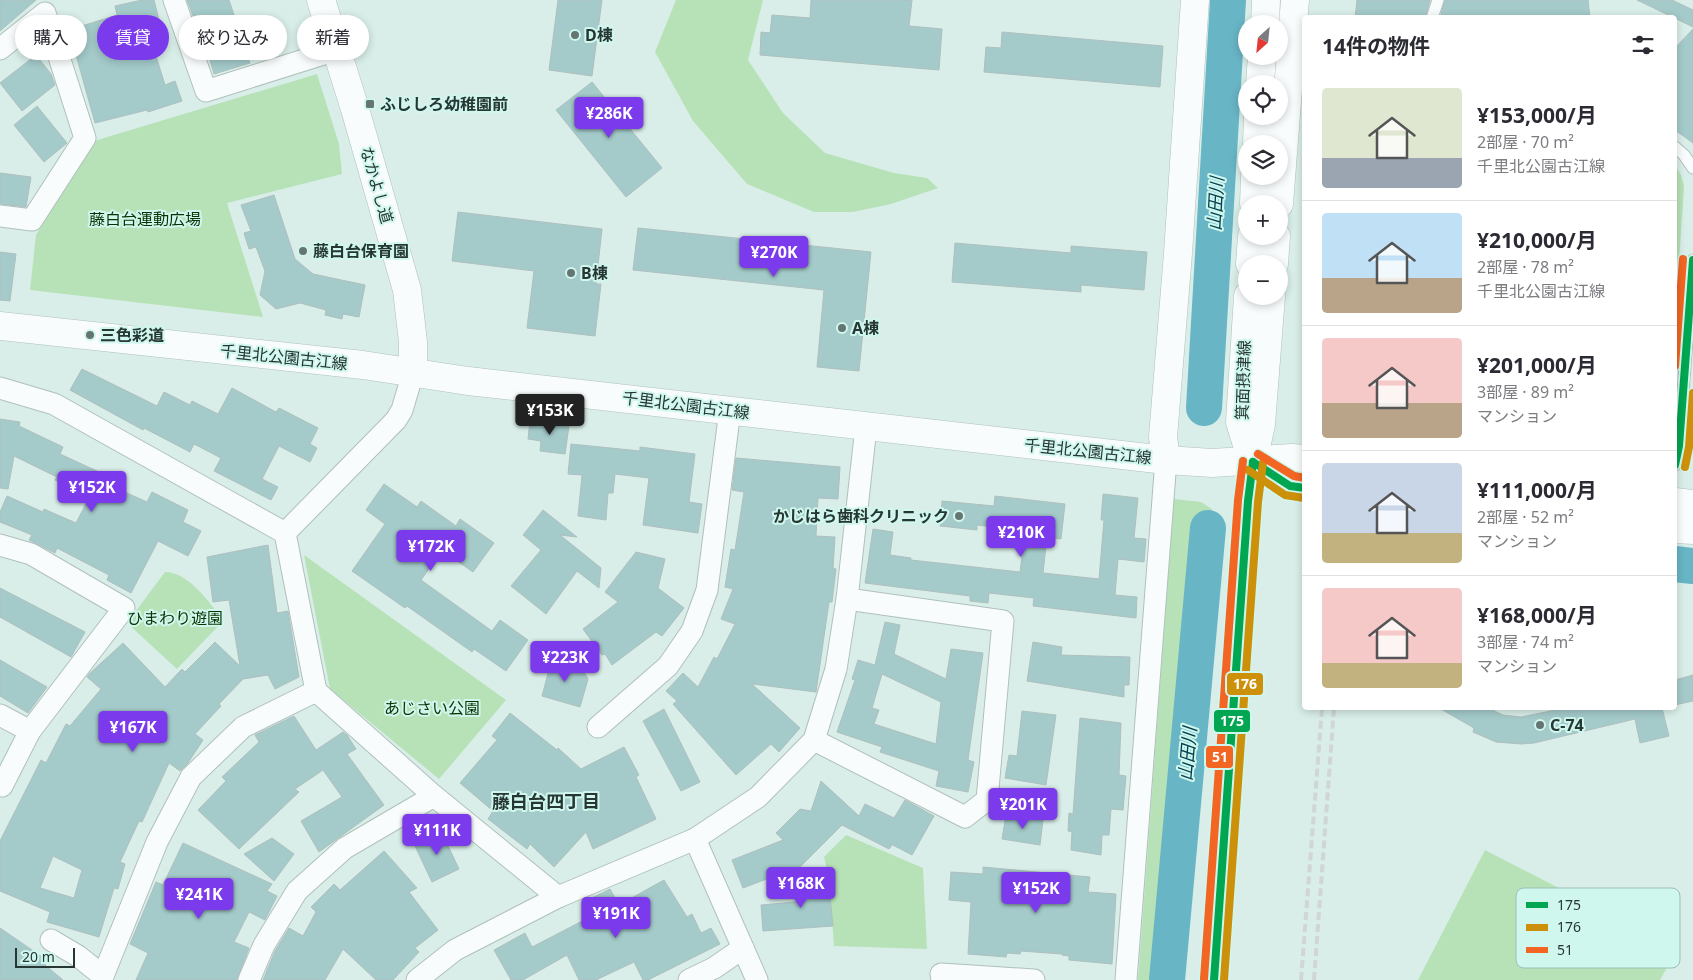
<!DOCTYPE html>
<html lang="ja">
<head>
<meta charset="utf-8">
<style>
  body { margin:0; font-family:"Noto Sans","Noto Sans JP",sans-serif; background:#f7f7f7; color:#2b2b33; height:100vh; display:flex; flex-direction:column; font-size:19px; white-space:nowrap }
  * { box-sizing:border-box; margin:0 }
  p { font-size:16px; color:#7c7c81 }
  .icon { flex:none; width:28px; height:28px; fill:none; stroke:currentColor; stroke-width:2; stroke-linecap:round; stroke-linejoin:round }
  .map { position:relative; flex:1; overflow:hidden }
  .sheet { position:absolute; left:1302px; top:15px; width:375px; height:695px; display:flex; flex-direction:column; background:#fff; border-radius:5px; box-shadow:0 2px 8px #0003 }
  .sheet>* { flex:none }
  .top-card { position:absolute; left:15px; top:15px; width:475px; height:45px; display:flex; gap:10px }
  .needle { width:32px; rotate:207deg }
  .controls { position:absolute; left:1238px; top:15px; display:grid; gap:10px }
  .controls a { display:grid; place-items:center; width:50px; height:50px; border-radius:50%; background:#fff; box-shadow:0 2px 8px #0003; font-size:25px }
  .scale { position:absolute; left:15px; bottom:12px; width:60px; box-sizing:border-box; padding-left:5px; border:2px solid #263632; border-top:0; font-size:14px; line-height:18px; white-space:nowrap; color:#263632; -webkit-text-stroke:4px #d0f7ee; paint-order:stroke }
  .price { position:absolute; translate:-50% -42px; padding:0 11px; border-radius:5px; background:#7c3aed; color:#fff; font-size:16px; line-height:32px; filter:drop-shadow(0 1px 2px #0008) }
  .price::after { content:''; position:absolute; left:50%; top:30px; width:15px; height:11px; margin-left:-8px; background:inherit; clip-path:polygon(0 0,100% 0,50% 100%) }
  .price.selected { background:#222; color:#fff }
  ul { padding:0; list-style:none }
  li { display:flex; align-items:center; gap:15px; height:125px; padding:0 20px }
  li+li { border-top:1px solid #e1e1e2 }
  li span { display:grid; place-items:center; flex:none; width:140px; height:100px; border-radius:5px; color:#555 }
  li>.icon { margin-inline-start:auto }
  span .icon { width:60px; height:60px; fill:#fffc; stroke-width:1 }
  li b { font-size:21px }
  h2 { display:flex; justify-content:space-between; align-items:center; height:60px; padding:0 20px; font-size:21px }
  .pill { padding:0 18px; border-radius:22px; background:#fff; box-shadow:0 2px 8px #0003; font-size:18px; line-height:45px }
  .pill.selected { background:#7c3aed; color:#fff }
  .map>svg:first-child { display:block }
</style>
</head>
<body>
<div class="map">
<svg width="1693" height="980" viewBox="0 0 1693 980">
  <rect width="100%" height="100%" fill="#d9eee9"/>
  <!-- green -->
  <g fill="#b7e2b7">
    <path d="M676 0H763L748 60 783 113 825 153 894 173 927 178 938 188 891 204 853 212H814L747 184 693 121 655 52Z"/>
    <path d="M317 74 339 144 342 174 227 203 263 317 30 290 36 235 94 141Z"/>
    <path d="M1675 165 1681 175 1684 186 1679 262 1676 263Z"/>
    <path d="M1174 499 1201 502 1212 509 1211 525H1203L1163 980H1138Z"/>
    <path d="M304 555 506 700 439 779 330 689Z"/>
    <path d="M165 572C189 572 211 604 223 621L177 669 127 623Z"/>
    <path d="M846 835 923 868 927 949 834 946 829 878 824 857Z"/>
    <path d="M1485 850 1677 949 1660 980H1418Z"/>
  </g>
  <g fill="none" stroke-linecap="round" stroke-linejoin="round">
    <!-- river -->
    <g stroke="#68b5c6" stroke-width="36">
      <path d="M1204 408 1228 0"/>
      <path d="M1675 564 1693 566"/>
      <path d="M1167 980 1208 528"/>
    </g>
  </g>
  <!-- building -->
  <g fill="#a4caca" stroke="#afbfbe" fill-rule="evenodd">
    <path d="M0 0H36L0 31Z"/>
    <path d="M142 0H154L164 40 152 43 165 85 175 81 182 101 148 112 147 110 95 123 69 30 117 15 115 6Z"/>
    <path d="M187 0H229L250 63 214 74 207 49 206 50Z"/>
    <path d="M558 0H602L592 76 549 70Z"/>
    <path d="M811 0H912L909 26 942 29 939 70 760 55 761 32 770 33 772 15 810 18Z"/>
    <path d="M1357 0H1430L1425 18H1355Z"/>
    <path d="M1445 0H1588L1590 18H1440Z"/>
    <path d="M1637 0H1672L1693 10V27Z"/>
    <path d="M1693 29V143L1675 130V48Z"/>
    <path d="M1002 32 1163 46 1160 87 984 72 986 47 1001 48Z"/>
    <path d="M36 55 51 74 55 85 22 111 0 83Z"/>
    <path d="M592 82 662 168 626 197 556 110Z"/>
    <path d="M37 106 67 143 44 162 14 125Z"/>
    <path d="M0 173 31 177 26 207 0 204Z"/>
    <path d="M274 195 295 259 313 274 365 285 359 317 343 314 342 319 325 315 326 310 300 303 276 309 260 295 265 271 256 247 249 249 244 233 251 231 241 205Z"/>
    <path d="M458 212 602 229 596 284H601L595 336 527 328 534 271 452 261Z"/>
    <path d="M638 228 871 252 859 371 817 367 824 290 633 270Z"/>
    <path d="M955 243 1071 253V246L1147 252 1144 290 1081 285V292L952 282Z"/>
    <path d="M0 252 16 254 10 301 0 300Z"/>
    <path d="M82 369 157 406 164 392 190 405 192 401 218 414 232 388 276 412 279 408 318 428 310 444 317 448 310 462 279 446 262 479 278 487 271 500 214 471 221 458 194 444 190 452 144 428 143 430 70 390Z"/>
    <path d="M0 419 20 422 19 426 63 447 60 454 99 472 96 479 147 502 152 492 188 510 183 522 201 531 188 556 158 541 131 593 107 580 109 575 57 548 55 553 29 540 32 535 0 522V512L7 496 43 512 44 509 76 523 90 496 55 480 57 477 14 456 8 489 0 488Z"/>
    <path d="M530 421 569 426 565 454 540 451 541 441 528 439Z"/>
    <path d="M571 444 640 451V447L695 454 689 502 702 504 698 533 643 525 649 478 615 474 613 493H608L606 520 578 516 582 475 568 474Z"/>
    <path d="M736 458 840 467 838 499 818 498 816 536 835 537 833 568 836 569 832 602H829L816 692 752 684 800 728 779 752 771 744 736 775 673 704 677 701 666 691 683 673 698 687 714 657 717 659 735 624 721 619 733 589 725 587 731 549 735 550 744 492 732 490Z"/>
    <path d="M384 484 417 507 421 501 456 526 460 519 494 543 473 572 446 553 444 555 441 552 421 580 492 631 500 620 528 640 506 671 474 649 472 652 407 606 405 608 352 571 385 524 366 510Z"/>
    <path d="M1103 494 1138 498 1134 538 1146 539 1144 562 1118 559 1115 595 1137 597 1136 618 1033 606 1034 598 989 593 988 603 970 601V596L865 583 873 529 893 532 890 555 911 558V560L1020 572 1025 531 977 525V530L940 526 942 501 994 506 995 496 1065 504 1061 539 1047 537 1043 573 1099 579 1104 520H1101Z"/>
    <path d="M543 510 577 537 560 535 601 568 599 588 577 571 546 614 511 586 541 550 523 535Z"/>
    <path d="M268 545 277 613 288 611 299 677 275 689 268 675 243 679 219 704 221 706 195 734 203 740 188 763 180 771 169 763 142 822 139 821 120 862 125 864 118 889 114 888 99 937 47 922 50 912 0 891V841L41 760 46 763 66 724 70 726 101 689 87 677 89 674 123 643 165 687 182 669 185 672 215 642 240 666 229 600 213 602 207 557ZM53 856 82 870 74 898 40 888Z"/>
    <path d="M636 552 665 559 658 588 684 608 662 636 656 632 612 665 605 654 602 655 583 629 618 602 605 592Z"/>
    <path d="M0 588 85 632 71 657 0 617Z"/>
    <path d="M885 622 900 625 894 654 946 679 951 649 983 653 968 760 974 762 968 792 936 786 939 771 880 752 882 747 837 732 855 680 852 679 858 660 875 665ZM882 674 941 702 936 744 874 724 879 710 872 708Z"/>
    <path d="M1033 642 1062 647 1061 655 1130 657 1129 685H1124V697L1027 681Z"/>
    <path d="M552 658 581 667 588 679 580 707 542 696Z"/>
    <path d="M0 660 47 687 28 713 0 696Z"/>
    <path d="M1693 675V701L1675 705V680Z"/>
    <path d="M1439 708H1488L1503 715 1521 717 1565 708H1662L1669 736 1640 743 1635 719 1534 743 1521 744 1496 742 1473 732 1474 728Z"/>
    <path d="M664 709 700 782 681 791 643 721Z"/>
    <path d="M1022 711 1056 715 1046 785 1005 778 1009 755 1017 756Z"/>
    <path d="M510 713 557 750 558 748 581 769 624 747 639 775 636 777 656 819 593 849 586 832 554 867 530 844 527 849 488 819 493 811 460 783 497 740 492 736Z"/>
    <path d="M294 716 316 750 343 732 347 735 356 749 347 754 384 805 319 852 301 821 342 797 323 770 295 789 299 792 239 849 198 810 226 781 222 777 259 742 255 735Z"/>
    <path d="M1080 718 1121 723 1119 775 1126 776 1123 810 1111 809 1109 835H1102L1101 855 1071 850 1072 832 1068 831 1069 813 1073 814Z"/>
    <path d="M821 781 859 816 865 804 894 818 905 800 934 816 912 855 889 843 892 845 889 849 842 825 801 866 743 888 732 860 783 840 776 833 800 809 811 811Z"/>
    <path d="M1006 815 1043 820 1040 845 1002 839Z"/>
    <path d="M441 831 459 869 432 882 414 844Z"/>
    <path d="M272 838 294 854 274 881 244 854Z"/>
    <path d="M183 843 272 884 267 891 277 896 265 920 249 912 234 942 249 948 237 980H136L148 953 130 944 156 882 163 885Z"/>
    <path d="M384 851 417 888 409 892 438 930 415 948 419 952 393 980H376L343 949 325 980H263L275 951 289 928 303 936 316 912 311 907 334 884 340 890Z"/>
    <path d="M983 867 1090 877 1088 892 1116 894 1112 964 1069 960V956L1062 955V954L1021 951 1020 954 1007 953 1006 957 968 954 971 902 949 900 951 872 983 874Z"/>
    <path d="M828 877 833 926 763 931 761 905 805 901 803 880Z"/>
    <path d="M664 880 687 917 692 914 701 933 711 928 720 944 648 980H643L634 962 596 980H579L567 955 523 980H511L494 950 525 933 532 947 594 915 586 901 610 889 619 905Z"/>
    <path d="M0 928 48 961 45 965 63 980H0Z"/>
  </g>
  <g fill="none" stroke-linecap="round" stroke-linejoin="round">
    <defs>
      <g id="lane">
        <path d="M1432 18 1438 0"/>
        <path d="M1675 147 1684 155 1693 168"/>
        <path d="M1675 274 1689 304"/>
        <path d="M1675 465 1679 446 1693 260"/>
      </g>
      <g id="street">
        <path d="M174 0 206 91 336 50"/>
        <path d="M0 49 45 13 85 138 32 220 0 216"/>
        <path d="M0 388 54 404 285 533 316 691 243 727 191 777 157 842 103 976 78 956 51 940"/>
        <path d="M285 533 396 420 402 410 413 373"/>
        <path d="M0 545 31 554 124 608 30 731 0 715"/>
        <path d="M316 691 434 796 558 897"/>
        <path d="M598 727 668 666 692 631 707 590 730 410"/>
        <path d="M814 740 965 817 987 800 1003 621 847 599"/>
        <path d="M2 786 30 731"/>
        <path d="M695 839 757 980"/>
        <path d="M249 980 264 945 297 891 345 848 434 796"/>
        <path d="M417 980 455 950 558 897 695 839 758 797 814 740 836 669 847 599 866 427"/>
        <path d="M689 980 714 968 743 948"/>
        <path d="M942 980 941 974 1034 980"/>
        <path d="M1126 980 1166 460"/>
      </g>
      <g id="secondary">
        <path d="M321 0 355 109 407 290 413 342V373"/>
        <path d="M1265 24 1266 0"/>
        <path d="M1260 84 1262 56"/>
        <path d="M1257 144 1258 116"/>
        <path d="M1254 204 1255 176"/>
        <path d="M1279 204 1295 0"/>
        <path d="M1250 264 1252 236"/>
        <path d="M1274 264 1276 236"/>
        <path d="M1248 296 1240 422 1252 461"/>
        <path d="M0 326 363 365 468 381 1166 460 1212 463 1292 458 1305 459"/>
        <path d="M1166 460 1163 437 1178 253 1195 0"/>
        <path d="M1253 462 1290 486 1305 488"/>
        <path d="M1675 502 1693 504"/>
        <path d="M1675 529 1693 530"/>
        <path d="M1214 980 1248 501 1253 462 1261 424 1271 296"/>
      </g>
    </defs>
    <!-- lane casing -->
    <use href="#lane" stroke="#b0c0bc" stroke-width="13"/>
    <!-- street casing -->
    <use href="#street" stroke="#b0c0bc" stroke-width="23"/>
    <!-- secondary casing -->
    <use href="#secondary" stroke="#b0c0bc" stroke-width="29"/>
    <!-- lane -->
    <use href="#lane" stroke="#f9fcfc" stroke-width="11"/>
    <!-- street -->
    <use href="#street" stroke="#f9fcfc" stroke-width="21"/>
    <!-- secondary -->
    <use href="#secondary" stroke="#f9fcfc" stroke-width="28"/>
    <!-- rail -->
    <g stroke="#d0d6d5" stroke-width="4" stroke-dasharray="8 4" stroke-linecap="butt">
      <path d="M1301 980 1322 708"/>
      <path d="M1314 980 1334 708"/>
    </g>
    <defs>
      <g id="bus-1">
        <path d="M1253 462 1290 486 1305 488"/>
        <path d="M1675 465 1679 446 1693 260"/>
        <path d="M1214 980 1248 501 1253 462"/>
      </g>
      <g id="bus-2">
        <path d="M1685 467 1689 447 1693 393"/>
        <path d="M1248 470 1285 495 1304 498"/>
        <path d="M1224 980 1258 502 1263 463"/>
      </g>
      <g id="bus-3">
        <path d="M1675 366 1683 259"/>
        <path d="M1258 454 1294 476 1305 478"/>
        <path d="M1204 979 1238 500 1243 461"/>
      </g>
    </defs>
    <!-- bus-1 casing -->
    <use href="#bus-1" stroke="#d0f7ee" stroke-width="11"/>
    <!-- bus-2 casing -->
    <use href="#bus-2" stroke="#d0f7ee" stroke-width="11"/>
    <!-- bus-3 casing -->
    <use href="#bus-3" stroke="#d0f7ee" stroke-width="11"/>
    <!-- bus-1 -->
    <use href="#bus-1" stroke="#00a651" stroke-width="8"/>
    <!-- bus-2 -->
    <use href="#bus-2" stroke="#cd900a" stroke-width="8"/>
    <!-- bus-3 -->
    <use href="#bus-3" stroke="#f26522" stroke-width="8"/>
  </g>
  <!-- markers -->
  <g fill="#657672" stroke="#d0f7ee" stroke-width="2">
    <circle cx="575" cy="35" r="5"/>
    <rect x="365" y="99" width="10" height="10" rx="2.5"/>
    <circle cx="303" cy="251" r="5"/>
    <circle cx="571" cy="273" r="5"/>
    <circle cx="842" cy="328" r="5"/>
    <circle cx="90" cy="335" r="5"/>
    <circle cx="959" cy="516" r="5"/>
    <circle cx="1540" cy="725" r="5"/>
  </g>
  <g text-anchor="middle" stroke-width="4" stroke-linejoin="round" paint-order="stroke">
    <!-- poi labels -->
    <g font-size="16" font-weight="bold" fill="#263632" stroke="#d0f7ee" text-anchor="start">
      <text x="585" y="41">D棟</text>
      <text x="380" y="110">ふじしろ幼稚園前</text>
      <text x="313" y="257">藤白台保育園</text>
      <text x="581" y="279">B棟</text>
      <text x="852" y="334">A棟</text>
      <text x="100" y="341">三色彩道</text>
      <text x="949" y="522" text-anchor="end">かじはら歯科クリニック</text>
      <text x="1550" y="731">C-74</text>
    </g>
    <!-- street labels -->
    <g font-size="16" fill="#263632" stroke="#d0f7ee">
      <text transform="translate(377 185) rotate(74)" y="6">なかよし道</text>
      <text transform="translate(284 357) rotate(6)" y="6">千里北公園古江線</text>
      <text transform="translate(1243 380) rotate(-88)" y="6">箕面摂津線</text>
      <text transform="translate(686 405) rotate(7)" y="6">千里北公園古江線</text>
      <text transform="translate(1088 451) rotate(6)" y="6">千里北公園古江線</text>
    </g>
    <!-- park labels -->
    <g font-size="16" fill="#093300" stroke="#d0f7ee">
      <text x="145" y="225">藤白台運動広場</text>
      <text x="175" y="624">ひまわり遊園</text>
      <text x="432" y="714">あじさい公園</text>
    </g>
    <!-- water labels -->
    <g font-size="18" font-style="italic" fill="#013f4e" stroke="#d0f7ee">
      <text transform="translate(1216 204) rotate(-87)" y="6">山田川</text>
      <text transform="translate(1188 754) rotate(-85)" y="6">山田川</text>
    </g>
    <!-- neighbourhood labels -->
    <g font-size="18" font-weight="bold" fill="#263632" stroke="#d0f7ee">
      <text x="546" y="808">藤白台四丁目</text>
    </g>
  </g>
  <!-- legend -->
  <rect x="1516" y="888" width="164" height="80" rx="8" fill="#d0f7ee" stroke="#9dbdb6" stroke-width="1"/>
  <rect x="1526" y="902" width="22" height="6" fill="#00a651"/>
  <rect x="1526" y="924" width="22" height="7" fill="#cd900a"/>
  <rect x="1526" y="947" width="22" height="6" fill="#f26522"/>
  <g font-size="14" fill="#263632">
    <text x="1557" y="910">175</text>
    <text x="1557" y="932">176</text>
    <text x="1557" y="955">51</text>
  </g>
  <g stroke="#d0f7ee" stroke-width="2">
    <rect x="1226" y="672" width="38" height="24" rx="5" fill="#cd900a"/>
    <rect x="1213" y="709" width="38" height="24" rx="5" fill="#00a651"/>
    <rect x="1205" y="745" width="29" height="24" rx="5" fill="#f26522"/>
  </g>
  <g font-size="14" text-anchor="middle" font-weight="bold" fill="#fff">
    <text x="1245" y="689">176</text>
    <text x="1232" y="726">175</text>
    <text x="1220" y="762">51</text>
  </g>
</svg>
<div class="controls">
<a><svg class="needle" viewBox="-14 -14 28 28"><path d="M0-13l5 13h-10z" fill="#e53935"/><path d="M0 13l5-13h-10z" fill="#7c7c81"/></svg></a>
<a><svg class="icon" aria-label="locate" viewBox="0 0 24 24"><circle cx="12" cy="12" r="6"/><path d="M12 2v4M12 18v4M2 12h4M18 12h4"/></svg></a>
<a><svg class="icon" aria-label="layers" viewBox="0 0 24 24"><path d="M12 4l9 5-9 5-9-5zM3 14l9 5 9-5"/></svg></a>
<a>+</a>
<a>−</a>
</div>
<div class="scale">20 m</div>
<b class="price" style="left:609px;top:139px">¥286K</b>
<b class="price" style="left:774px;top:278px">¥270K</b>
<b class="price selected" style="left:550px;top:436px">¥153K</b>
<b class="price" style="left:92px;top:513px">¥152K</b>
<b class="price" style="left:1021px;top:558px">¥210K</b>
<b class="price" style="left:431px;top:572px">¥172K</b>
<b class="price" style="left:565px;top:683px">¥223K</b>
<b class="price" style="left:133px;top:753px">¥167K</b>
<b class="price" style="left:1023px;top:830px">¥201K</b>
<b class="price" style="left:437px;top:856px">¥111K</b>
<b class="price" style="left:801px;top:909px">¥168K</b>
<b class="price" style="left:1036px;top:914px">¥152K</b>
<b class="price" style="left:199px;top:920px">¥241K</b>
<b class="price" style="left:616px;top:939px">¥191K</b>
<div class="top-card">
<a class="pill">購入</a>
<a class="pill selected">賃貸</a>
<a class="pill">絞り込み</a>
<a class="pill">新着</a>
</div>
<section class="sheet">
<h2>14件の物件<svg class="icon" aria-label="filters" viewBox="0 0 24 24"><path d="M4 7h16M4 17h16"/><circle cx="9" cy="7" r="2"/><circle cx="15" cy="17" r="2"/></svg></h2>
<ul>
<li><span style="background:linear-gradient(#dfe7d0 70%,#9aa5b1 0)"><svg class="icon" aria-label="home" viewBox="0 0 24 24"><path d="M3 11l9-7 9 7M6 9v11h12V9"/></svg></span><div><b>¥153,000/月</b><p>2部屋 · 70 m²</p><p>千里北公園古江線</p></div></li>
<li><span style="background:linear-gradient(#bfe0f5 65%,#b9a48a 0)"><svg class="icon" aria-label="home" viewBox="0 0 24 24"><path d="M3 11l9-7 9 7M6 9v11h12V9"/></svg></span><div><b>¥210,000/月</b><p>2部屋 · 78 m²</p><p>千里北公園古江線</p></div></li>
<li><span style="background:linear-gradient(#f6c9c9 65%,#b9a48a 0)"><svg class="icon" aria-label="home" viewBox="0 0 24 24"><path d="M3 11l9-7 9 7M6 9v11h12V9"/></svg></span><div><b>¥201,000/月</b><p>3部屋 · 89 m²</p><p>マンション</p></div></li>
<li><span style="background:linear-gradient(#c9d6e8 70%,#c2b280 0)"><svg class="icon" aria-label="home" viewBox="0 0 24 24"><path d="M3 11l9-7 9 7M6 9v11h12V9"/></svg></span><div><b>¥111,000/月</b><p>2部屋 · 52 m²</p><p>マンション</p></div></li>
<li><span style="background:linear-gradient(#f6c9c9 75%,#c2b280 0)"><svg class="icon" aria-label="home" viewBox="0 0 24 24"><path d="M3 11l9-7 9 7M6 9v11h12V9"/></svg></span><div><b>¥168,000/月</b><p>3部屋 · 74 m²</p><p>マンション</p></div></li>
</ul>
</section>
</div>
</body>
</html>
